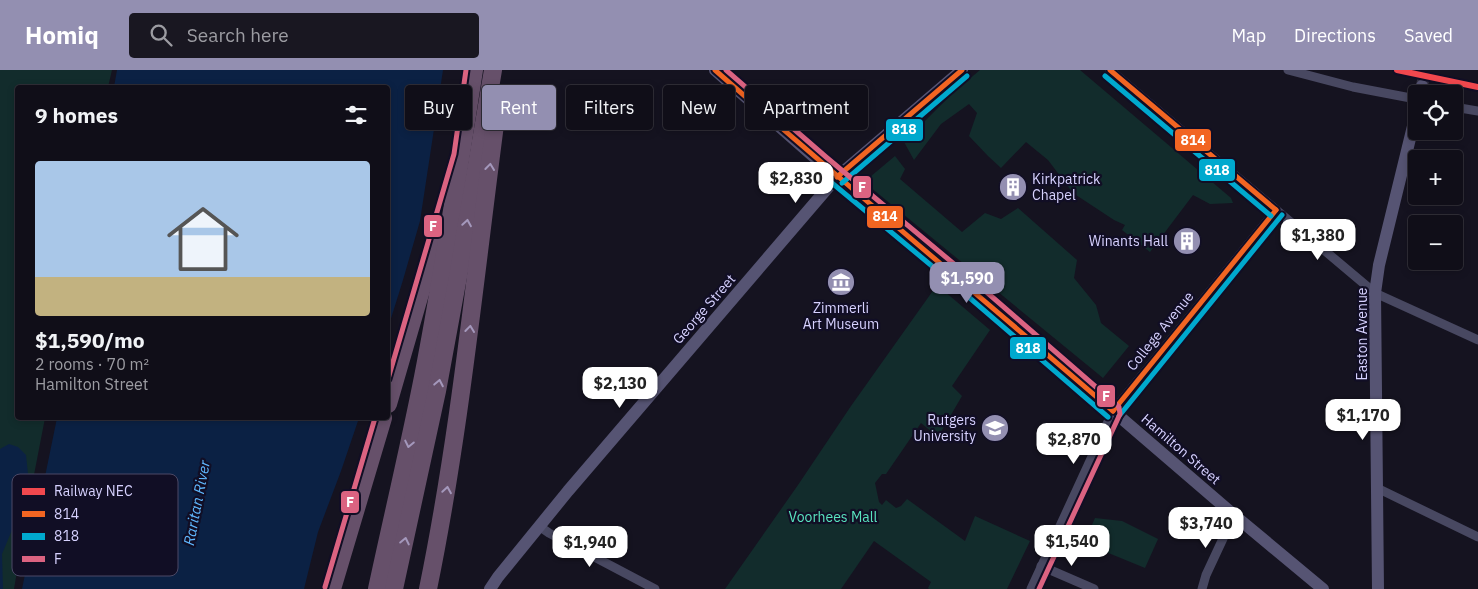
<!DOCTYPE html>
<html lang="en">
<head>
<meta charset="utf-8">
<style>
  body { margin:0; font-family:"IBM Plex Sans",sans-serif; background:#191721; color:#f1f3f6; height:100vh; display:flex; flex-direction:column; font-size:19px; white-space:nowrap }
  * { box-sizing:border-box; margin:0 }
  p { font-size:16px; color:#9c9ca2 }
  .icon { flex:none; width:28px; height:28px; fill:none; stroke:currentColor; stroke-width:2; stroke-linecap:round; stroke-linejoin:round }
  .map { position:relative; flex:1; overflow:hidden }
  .panel { position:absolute; left:15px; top:15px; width:375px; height:335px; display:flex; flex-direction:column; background:#100e18; border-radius:5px; box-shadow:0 2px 8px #0003,0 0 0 1px #302e37 }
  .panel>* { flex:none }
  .top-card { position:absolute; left:405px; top:15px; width:475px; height:45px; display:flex; gap:10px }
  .buttons { position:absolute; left:1408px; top:15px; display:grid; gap:10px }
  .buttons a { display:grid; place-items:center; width:55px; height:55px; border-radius:5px; background:#100e18; box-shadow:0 2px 8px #0003,0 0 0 1px #302e37; font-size:25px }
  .price { position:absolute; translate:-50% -42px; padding:0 11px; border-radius:10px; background:#fff; color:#222; font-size:16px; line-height:32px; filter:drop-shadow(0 1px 2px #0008) }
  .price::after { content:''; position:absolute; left:50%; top:30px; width:15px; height:11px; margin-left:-8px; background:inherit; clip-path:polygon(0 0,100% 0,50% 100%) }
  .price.current { background:#938fb1; color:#fff }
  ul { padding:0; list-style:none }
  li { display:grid; align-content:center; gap:10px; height:265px; padding:0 20px }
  li span { display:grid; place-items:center; height:155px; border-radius:5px; color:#555 }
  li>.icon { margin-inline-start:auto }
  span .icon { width:90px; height:90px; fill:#fffc; stroke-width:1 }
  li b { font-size:21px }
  h2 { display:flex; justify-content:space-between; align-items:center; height:60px; padding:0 20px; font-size:21px }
  .pill { padding:0 18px; border-radius:5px; background:#100e18; box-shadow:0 2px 8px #0003,0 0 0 1px #302e37; font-size:18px; line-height:45px }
  .pill.current { background:#938fb1; color:#fff }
  header { display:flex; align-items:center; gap:30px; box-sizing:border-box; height:70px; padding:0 25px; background:#938fb1; color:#fff }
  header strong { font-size:24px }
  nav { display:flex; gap:28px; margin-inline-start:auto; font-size:18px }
  .search { width:350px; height:45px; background:#191721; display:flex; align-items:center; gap:12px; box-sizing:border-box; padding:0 18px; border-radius:5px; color:#9c9ca2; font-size:19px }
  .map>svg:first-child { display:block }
</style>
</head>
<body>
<header>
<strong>Homiq</strong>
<div class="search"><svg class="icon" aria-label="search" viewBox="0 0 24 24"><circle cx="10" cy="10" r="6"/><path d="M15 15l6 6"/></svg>Search here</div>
<nav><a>Map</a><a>Directions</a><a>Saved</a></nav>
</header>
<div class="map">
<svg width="1478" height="519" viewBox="0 0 1478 519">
  <rect width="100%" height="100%" fill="#151320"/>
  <!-- green -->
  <g fill="#122c2c">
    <path d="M0 0H112L108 17 18 18V348H45L27 441 14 519H0Z"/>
    <path d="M980 0H1080L1231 128 1233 133 1210 134 1193 125 1150 182 1122 160 1125 155 1114 150 1073 123 1048 90 1026 72 1001 98 988 86 969 66 977 43 969 34 941 54 914 90 904 72 954 22Z"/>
    <path d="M895 86 905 99 900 109 962 162 985 143 1001 149 1018 138 1077 190 1074 208 1096 235 1101 253 1129 276 1103 308 864 112Z"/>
    <path d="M937 215 990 260 952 316 962 326 938 367 921 353 886 404H882L875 413 879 432 882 435 886 430 896 438 901 436 907 429 965 471 975 446 1030 471 1007 519H929L928 518 931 512 874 471 841 519H725L798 415 851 336Z"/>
    <path d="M1095 448 1122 451 1158 469 1145 498 1084 473Z"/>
  </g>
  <!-- water -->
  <g fill="#0b2144">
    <path d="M117 0H443L420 151 403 210 388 258V18L114 17Z"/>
    <path d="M57 348H359L341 401 318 462 304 519H22Z"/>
    <path d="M9 374 18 377 26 385 28 404 17 448 2 484 3 519H0V379Z"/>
  </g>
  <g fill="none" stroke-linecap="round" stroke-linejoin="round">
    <!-- secondary-tunnel -->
    <path stroke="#323041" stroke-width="12" stroke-dasharray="12 6" stroke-linecap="butt" d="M1422 16 1425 0"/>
    <!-- street -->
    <g stroke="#484861" stroke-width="9">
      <path d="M1110 0 1375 223 1478 270"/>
      <path d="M1288 0 1353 17 1416 29"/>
      <path d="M1454 37 1478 41"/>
      <path d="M1377 418 1478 467"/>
      <path d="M539 456 549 463 655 519"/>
      <path d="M1041 496 1094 519"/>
      <path d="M1031 519 1113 341 1276 140"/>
      <path d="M1202 519 1206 505 1234 445"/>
    </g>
    <!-- secondary -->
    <g stroke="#565473" stroke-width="12">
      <path d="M715 0 821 93 955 205 1234 445 1323 519"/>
      <path d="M1421 24 1422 16"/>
      <path d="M490 519 498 507 568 421 837 107 962 0"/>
      <path d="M1378 519 1375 223 1379 195 1416 44"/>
    </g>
    <!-- highway -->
    <g stroke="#66506a" stroke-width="18">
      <path d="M388 334 440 155"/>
      <path d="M332 519 383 348"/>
      <path d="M377 519C392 449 409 378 423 307 443 205 458 103 474 0"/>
      <path d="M394 519 437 321 458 207 493 0"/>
      <path d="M428 519C460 363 475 205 496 47"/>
    </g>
    <defs>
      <g id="bus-1">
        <path d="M715 0C846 115 981 227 1113 341"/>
        <path d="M1110 0 1276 140"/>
        <path d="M837 107 962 0"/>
        <path d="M1113 341 1276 140"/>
      </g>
      <g id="bus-2">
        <path d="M1105 6 1271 146"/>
        <path d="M832 113 950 211 1108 347"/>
        <path d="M842 113 967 6"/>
        <path d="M1119 346 1282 145"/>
      </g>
      <g id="bus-3">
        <path d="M726 0 826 87 960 199 1119 337 1120 344 1039 519"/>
        <path d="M388 309 454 84 466 0"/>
        <path d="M325 517 375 348"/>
      </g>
    </defs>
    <!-- bus-1 casing -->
    <use href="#bus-1" stroke="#110e25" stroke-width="9"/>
    <!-- bus-2 casing -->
    <use href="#bus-2" stroke="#110e25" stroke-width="9"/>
    <!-- bus-3 casing -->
    <use href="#bus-3" stroke="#110e25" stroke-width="9"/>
    <!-- bus-1 -->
    <use href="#bus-1" stroke="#f26522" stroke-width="5"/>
    <!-- bus-2 -->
    <use href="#bus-2" stroke="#00a9ce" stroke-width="5"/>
    <!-- bus-3 -->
    <use href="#bus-3" stroke="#db6381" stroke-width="5"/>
    <defs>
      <path id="rail-1" d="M1397 0 1478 17"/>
    </defs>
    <!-- rail-1 casing -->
    <use href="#rail-1" stroke="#110e25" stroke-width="10"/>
    <!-- rail-1 -->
    <use href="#rail-1" stroke="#f1484e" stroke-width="6"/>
  </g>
  <!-- one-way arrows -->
  <defs><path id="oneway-chevron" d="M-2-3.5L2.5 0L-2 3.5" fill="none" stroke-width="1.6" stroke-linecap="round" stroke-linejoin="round" transform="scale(1.25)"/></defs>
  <g stroke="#a498bc">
    <use href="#oneway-chevron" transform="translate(490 97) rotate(-83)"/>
    <use href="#oneway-chevron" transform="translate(467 153) rotate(-81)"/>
    <use href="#oneway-chevron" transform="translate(470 259) rotate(-83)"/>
    <use href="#oneway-chevron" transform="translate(439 313) rotate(-79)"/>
    <use href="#oneway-chevron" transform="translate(409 374) rotate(102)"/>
    <use href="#oneway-chevron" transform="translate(447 420) rotate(-81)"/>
    <use href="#oneway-chevron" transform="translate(405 471) rotate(-78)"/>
  </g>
  <!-- icons -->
  <defs>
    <symbol id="building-disc" viewBox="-11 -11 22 22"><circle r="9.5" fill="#938fb1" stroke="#110e25"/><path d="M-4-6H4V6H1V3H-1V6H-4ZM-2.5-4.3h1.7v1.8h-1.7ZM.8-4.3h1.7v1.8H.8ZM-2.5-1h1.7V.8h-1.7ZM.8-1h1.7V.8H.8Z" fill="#fff"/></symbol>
    <symbol id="museum-disc" viewBox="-11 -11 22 22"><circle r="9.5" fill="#938fb1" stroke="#110e25"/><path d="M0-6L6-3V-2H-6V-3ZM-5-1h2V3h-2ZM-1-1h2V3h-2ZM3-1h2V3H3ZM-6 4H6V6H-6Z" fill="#fff"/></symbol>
    <symbol id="university-disc" viewBox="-11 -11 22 22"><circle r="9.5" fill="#938fb1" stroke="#110e25"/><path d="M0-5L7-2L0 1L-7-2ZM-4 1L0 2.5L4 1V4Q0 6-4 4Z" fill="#fff"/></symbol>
  </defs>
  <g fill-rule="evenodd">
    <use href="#building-disc" x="997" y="101" width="32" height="32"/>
    <use href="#building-disc" x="1171" y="155" width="32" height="32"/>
    <use href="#museum-disc" x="825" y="196" width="32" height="32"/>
    <use href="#university-disc" x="979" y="342" width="32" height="32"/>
  </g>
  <g text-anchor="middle" stroke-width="4.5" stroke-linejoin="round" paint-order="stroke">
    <!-- poi labels -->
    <g font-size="14" fill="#d7d2ff" stroke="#110e25" text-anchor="end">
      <text x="1032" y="114" text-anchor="start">Kirkpatrick<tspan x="1032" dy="16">Chapel</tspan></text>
      <text x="1168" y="176">Winants Hall</text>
      <text x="841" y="243" text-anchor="middle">Zimmerli<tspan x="841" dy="16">Art Museum</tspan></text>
      <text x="976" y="355">Rutgers<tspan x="976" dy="16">University</tspan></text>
    </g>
    <!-- street labels -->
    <g font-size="14" fill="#d7d2ff" stroke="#110e25">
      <text transform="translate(704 239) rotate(-49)" y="5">George Street</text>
      <text transform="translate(1160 261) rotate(-51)" y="5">College Avenue</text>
      <text transform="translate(1362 264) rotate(-90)" y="5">Easton Avenue</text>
      <text transform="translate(1181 379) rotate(41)" y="5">Hamilton Street</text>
    </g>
    <!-- park labels -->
    <g font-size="14" fill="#59e4bf" stroke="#110e25">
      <text x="833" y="452">Voorhees Mall</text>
    </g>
    <!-- water labels -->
    <g font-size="15" font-style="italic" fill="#60b8ff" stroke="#110e25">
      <text transform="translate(197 433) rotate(-79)" y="5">Raritan River</text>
    </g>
  </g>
  <!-- legend -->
  <rect x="12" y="404" width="166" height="102" rx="8" fill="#110e25" stroke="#4c4966" stroke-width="1"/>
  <rect x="22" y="418" width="23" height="7" fill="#f1484e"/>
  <rect x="22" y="441" width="23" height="6" fill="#f26522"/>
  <rect x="22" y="463" width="23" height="7" fill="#00a9ce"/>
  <rect x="22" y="486" width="23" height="6" fill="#db6381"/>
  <g font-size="14" fill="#d7d2ff">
    <text x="54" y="426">Railway NEC</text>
    <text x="54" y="449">814</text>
    <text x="54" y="471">818</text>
    <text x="54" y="494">F</text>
  </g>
  <g stroke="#110e25" stroke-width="2">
    <rect x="885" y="48" width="39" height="24" rx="5" fill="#00a9ce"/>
    <rect x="1174" y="58" width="38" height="24" rx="5" fill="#f26522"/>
    <rect x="1198" y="88" width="38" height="24" rx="5" fill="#00a9ce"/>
    <rect x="852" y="105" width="20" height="24" rx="5" fill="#db6381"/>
    <rect x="866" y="135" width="38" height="24" rx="5" fill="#f26522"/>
    <rect x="423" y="144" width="20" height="24" rx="5" fill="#db6381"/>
    <rect x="1009" y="266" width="38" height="24" rx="5" fill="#00a9ce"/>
    <rect x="1096" y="314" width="20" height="24" rx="5" fill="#db6381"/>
    <rect x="340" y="420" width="20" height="24" rx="5" fill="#db6381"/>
  </g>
  <g font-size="14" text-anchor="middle" font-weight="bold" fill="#fff">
    <text x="904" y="64">818</text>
    <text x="1193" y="75">814</text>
    <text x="1217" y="105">818</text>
    <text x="862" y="122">F</text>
    <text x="885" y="151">814</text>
    <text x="433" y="161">F</text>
    <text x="1028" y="283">818</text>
    <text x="1106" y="331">F</text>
    <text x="350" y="437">F</text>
  </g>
</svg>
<div class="buttons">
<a><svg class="icon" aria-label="locate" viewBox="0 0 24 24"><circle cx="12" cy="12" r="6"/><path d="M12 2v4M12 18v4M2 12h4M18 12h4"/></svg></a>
<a>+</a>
<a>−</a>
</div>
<b class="price" style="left:796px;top:134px">$2,830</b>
<b class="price" style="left:1318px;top:191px">$1,380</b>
<b class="price current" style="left:967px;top:234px">$1,590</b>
<b class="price" style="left:620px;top:339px">$2,130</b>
<b class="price" style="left:1363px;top:371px">$1,170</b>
<b class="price" style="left:1074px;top:395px">$2,870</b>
<b class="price" style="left:1206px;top:479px">$3,740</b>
<b class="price" style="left:1072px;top:497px">$1,540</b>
<b class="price" style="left:590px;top:498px">$1,940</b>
<div class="top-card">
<a class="pill">Buy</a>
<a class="pill current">Rent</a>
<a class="pill">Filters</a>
<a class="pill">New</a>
<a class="pill">Apartment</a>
</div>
<section class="panel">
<h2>9 homes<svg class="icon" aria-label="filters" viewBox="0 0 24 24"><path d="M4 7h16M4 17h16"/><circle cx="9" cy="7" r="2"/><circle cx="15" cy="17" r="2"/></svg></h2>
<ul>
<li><span style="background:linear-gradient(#a9c7e8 75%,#c2b280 0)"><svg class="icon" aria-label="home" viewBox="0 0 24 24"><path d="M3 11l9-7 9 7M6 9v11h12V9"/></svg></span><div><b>$1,590/mo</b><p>2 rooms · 70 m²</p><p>Hamilton Street</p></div></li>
</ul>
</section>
</div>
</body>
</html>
